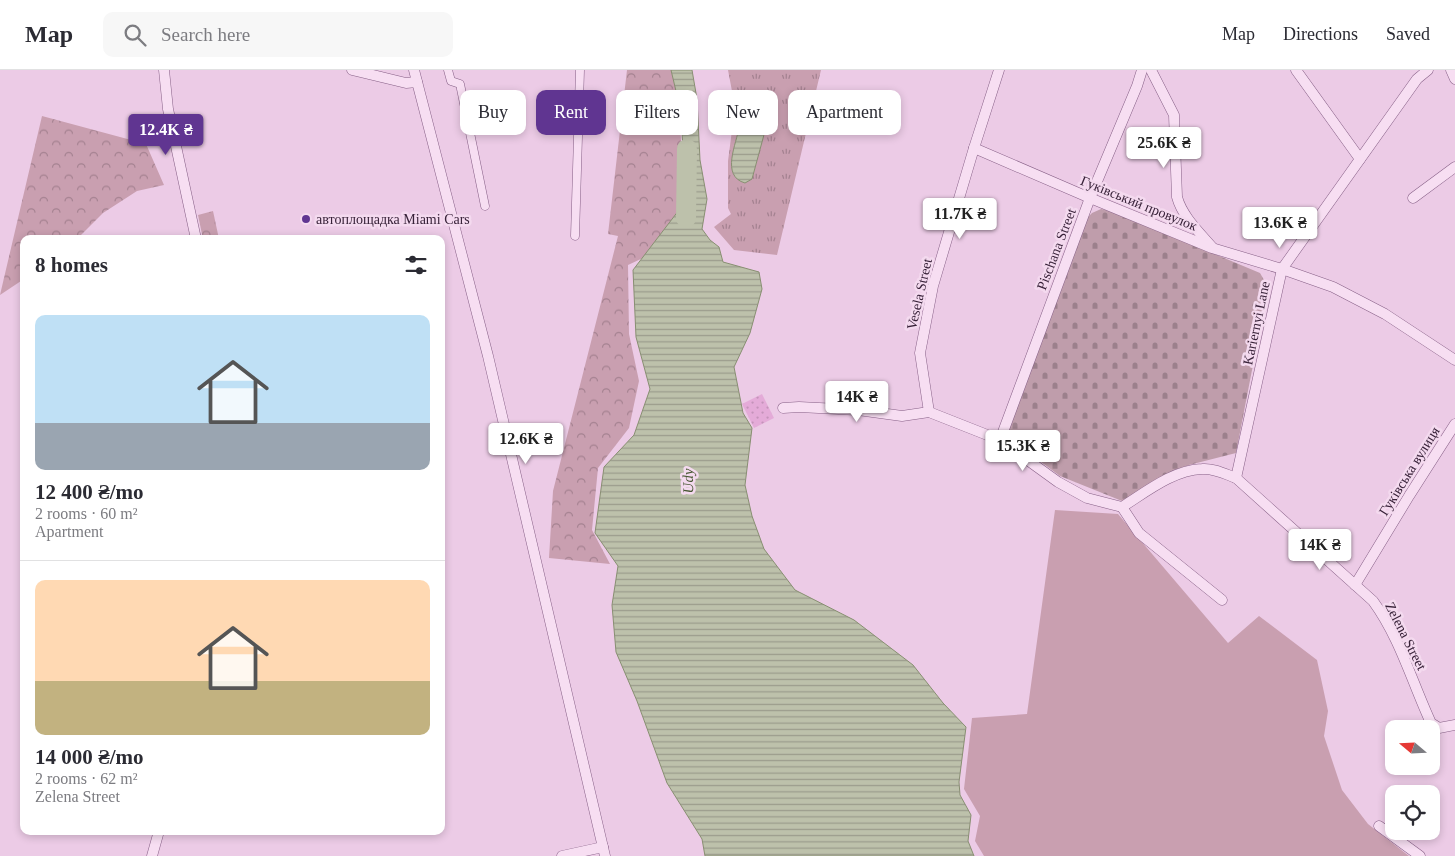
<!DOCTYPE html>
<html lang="en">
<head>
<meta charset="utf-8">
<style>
  body { margin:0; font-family:"Times New Roman",serif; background:#f7f7f7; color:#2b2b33; height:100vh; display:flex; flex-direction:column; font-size:19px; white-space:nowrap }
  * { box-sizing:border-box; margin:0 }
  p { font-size:16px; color:#7c7c81 }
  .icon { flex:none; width:28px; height:28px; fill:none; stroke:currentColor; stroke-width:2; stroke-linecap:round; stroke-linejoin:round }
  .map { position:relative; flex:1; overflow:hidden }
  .side { position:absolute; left:20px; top:165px; width:425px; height:600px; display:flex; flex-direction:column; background:#fff; border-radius:10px; box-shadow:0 2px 8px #0003 }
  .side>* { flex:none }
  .hud { position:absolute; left:460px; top:20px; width:475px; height:45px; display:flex; gap:10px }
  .needle { width:32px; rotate:289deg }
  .controls { position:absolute; left:1385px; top:650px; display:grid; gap:10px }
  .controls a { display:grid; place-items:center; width:55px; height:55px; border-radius:10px; background:#fff; box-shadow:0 2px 8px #0003; font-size:25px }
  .price { position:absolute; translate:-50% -42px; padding:0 11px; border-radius:5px; background:#fff; color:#222; font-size:16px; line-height:32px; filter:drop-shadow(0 1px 2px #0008) }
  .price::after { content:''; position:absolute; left:50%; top:30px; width:15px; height:11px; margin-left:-8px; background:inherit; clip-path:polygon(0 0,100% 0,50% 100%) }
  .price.active { background:#603591; color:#fff }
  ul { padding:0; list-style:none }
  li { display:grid; align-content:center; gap:10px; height:265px; padding:0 15px }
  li+li { border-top:1px solid #e1e1e2 }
  li span { display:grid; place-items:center; height:155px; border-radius:10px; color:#555 }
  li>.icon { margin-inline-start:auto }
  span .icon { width:90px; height:90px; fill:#fffc; stroke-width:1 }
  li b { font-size:21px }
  h2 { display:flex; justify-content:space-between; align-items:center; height:60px; padding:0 15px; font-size:21px }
  .chip { padding:0 18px; border-radius:10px; background:#fff; box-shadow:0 2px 8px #0003; font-size:18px; line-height:45px }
  .chip.active { background:#603591; color:#fff }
  header { display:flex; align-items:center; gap:30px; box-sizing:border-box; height:70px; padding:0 25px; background:#fff; border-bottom:1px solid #e1e1e2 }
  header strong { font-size:24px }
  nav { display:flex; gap:28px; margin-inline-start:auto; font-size:18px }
  .search { width:350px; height:45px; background:#f7f7f7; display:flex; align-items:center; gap:12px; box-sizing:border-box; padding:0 18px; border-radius:10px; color:#7c7c81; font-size:19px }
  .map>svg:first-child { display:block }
</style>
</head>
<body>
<header>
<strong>Map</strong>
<div class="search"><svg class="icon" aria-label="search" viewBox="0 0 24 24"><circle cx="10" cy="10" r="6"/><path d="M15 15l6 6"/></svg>Search here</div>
<nav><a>Map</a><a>Directions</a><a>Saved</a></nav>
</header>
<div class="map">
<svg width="1455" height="786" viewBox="0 0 1455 786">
  <defs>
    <pattern id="grass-tufts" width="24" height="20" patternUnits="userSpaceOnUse" patternTransform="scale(1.25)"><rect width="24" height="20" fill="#c99fb0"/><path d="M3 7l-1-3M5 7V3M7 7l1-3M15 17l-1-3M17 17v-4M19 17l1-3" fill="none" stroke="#a48190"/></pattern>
    <pattern id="forest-crowns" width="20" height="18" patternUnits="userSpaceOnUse" patternTransform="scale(1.25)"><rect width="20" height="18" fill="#c99fb0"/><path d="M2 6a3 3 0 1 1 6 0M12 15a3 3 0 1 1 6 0" fill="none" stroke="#a48190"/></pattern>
    <pattern id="sand-dots" width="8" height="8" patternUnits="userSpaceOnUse" patternTransform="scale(1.25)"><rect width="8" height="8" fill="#e4abd8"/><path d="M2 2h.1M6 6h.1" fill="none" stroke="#c493ba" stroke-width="1.8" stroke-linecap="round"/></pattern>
    <pattern id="cemetery-stones" width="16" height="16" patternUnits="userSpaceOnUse" patternTransform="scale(1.25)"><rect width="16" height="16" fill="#bf9dab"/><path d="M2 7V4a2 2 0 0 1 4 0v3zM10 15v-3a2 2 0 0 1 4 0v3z" fill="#9c808c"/></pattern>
    <pattern id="water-rules" width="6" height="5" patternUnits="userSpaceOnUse" patternTransform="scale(1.25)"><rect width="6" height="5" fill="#bdc1ab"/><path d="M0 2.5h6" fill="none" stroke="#9b9c8c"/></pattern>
  </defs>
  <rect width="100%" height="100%" fill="#eccbe6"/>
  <!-- grass -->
  <path fill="url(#grass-tufts)" d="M728 0H821L777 185 734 180 714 157 731 144 728 138V91L735 37Z"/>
  <!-- forest -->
  <g fill="url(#forest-crowns)">
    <path d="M627 0H673L680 39 682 107 675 173 628 195 629 264 639 311 629 358 598 398 592 460 610 494 549 488 553 421 618 166 608 164Z"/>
    <path d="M42 46 146 74 164 115 137 121 103 143 77 169H24V209L0 225Z"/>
    <path d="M213 141 219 169H203L198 145Z"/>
  </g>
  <!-- sand -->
  <path fill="url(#sand-dots)" d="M762 324 774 348 754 358 742 334Z"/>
  <!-- cemetery -->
  <path fill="url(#cemetery-stones)" d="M1101 139 1112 141 1260 203 1268 217 1236 383 1189 395 1167 404 1122 431 1060 406 1006 366 1086 149 1092 143Z"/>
  <!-- green -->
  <path fill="#c99fb0" d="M1055 440 1118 444 1228 573 1259 546 1317 590 1328 641 1324 666 1342 720 1368 754 1409 786H984L975 771 980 746 964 719 972 648 1027 644Z"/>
  <!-- water -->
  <g fill="url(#water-rules)" stroke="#888f72">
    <path d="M671 0H692L697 29 700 90 707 129 702 159 710 170 719 177 723 192 759 202 762 219 750 263 734 297 743 343 752 358 745 415 752 446 764 479 795 520 854 550 913 595 943 633 966 657 959 712 960 725 971 745 968 771 974 786H705L702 769 667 713 637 631 616 582 612 535 618 496 595 463 604 397 634 365 650 319 636 267 633 200 679 140 688 117 684 90 680 38Z"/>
    <path d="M748 28 752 30 758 37 765 61 752 109 745 113C720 106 737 73 739 57 741 48 740 39 743 30Z"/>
  </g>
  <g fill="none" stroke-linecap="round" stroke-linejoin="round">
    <!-- river -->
    <path stroke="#bdc1ab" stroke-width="20" d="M686 148 687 79"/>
    <defs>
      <g id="pedestrian">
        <path d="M448 0 451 11 460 14 485 136"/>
        <path d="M575 166 580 0"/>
      </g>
      <g id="minor">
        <path d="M164 0 168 39 196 169"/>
        <path d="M352 0 406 13 417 12"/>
        <path d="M414 0 488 286 605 786"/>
        <path d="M1151 0 1174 45 1177 127C1182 146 1199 162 1212 177"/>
        <path d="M1296 0 1360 89"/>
        <path d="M1451 0 1455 9"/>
        <path d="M974 78 1090 128 1212 178 1282 199 1333 217 1385 244 1455 290"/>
        <path d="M1413 128 1455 97"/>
        <path d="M783 338 799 337 858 340 902 346 929 342 1000 370 1058 412 1087 428 1122 437C1146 422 1173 400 1202 399 1214 398 1225 404 1236 408L1373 531C1400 568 1412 612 1431 653L1439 658 1455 655"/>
        <path d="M929 342 920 283 933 216 974 78 999 0"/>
        <path d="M1000 370 1090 128 1137 16 1142 0"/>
        <path d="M1236 408 1282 199 1417 9 1428 0"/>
        <path d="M1122 437 1139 463 1222 530"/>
        <path d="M1355 515 1409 426 1455 354"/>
        <path d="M1379 756 1420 786"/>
        <path d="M152 786 159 761"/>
        <path d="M562 786 603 777"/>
      </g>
    </defs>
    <!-- pedestrian casing -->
    <use href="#pedestrian" stroke="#876087" stroke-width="9"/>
    <!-- minor casing -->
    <use href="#minor" stroke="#876087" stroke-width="11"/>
    <!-- pedestrian -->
    <use href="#pedestrian" stroke="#f7def2" stroke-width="8"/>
    <!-- minor -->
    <use href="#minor" stroke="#f7def2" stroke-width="10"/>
  </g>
  <!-- markers -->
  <circle fill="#603591" stroke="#f4daef" stroke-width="2" cx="306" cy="149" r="5"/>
  <g text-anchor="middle" stroke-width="5" stroke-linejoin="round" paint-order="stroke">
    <!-- street labels -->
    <g font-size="14" fill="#382239" stroke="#f4daef">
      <text transform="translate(1139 133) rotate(22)" y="5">Гуківський провулок</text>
      <text transform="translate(1056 179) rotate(-69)" y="5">Pischana Street</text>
      <text transform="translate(919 224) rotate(-77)" y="5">Vesela Street</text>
      <text transform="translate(1256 253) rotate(-78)" y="5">Kariernyi Lane</text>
      <text transform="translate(1409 401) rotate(-58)" y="5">Гуківська вулиця</text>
      <text transform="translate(1406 566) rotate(63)" y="5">Zelena Street</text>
    </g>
    <!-- poi labels -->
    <g font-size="14" fill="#382239" stroke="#f4daef" text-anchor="start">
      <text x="316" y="154">автоплощадка Miami Cars</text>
    </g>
    <!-- water labels -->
    <g font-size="15" font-style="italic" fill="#485733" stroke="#f4daef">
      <text transform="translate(688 411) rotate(-91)" y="5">Udy</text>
    </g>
  </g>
</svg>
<div class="controls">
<a><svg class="needle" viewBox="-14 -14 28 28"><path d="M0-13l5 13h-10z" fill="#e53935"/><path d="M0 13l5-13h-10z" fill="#7c7c81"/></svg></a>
<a><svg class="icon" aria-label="locate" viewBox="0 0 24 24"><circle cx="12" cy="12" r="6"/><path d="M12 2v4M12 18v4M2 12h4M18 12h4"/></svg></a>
</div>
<b class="price active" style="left:166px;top:86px">12.4K ₴</b>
<b class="price" style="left:1164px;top:99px">25.6K ₴</b>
<b class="price" style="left:960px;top:170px">11.7K ₴</b>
<b class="price" style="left:1280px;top:179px">13.6K ₴</b>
<b class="price" style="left:857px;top:353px">14K ₴</b>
<b class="price" style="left:526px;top:395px">12.6K ₴</b>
<b class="price" style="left:1023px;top:402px">15.3K ₴</b>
<b class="price" style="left:1320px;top:501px">14K ₴</b>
<div class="hud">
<a class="chip">Buy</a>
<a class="chip active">Rent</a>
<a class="chip">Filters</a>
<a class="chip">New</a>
<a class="chip">Apartment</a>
</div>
<section class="side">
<h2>8 homes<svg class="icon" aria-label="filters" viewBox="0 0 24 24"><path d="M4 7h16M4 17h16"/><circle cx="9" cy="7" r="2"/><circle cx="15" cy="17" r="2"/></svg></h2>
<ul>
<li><span style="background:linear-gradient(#bfe0f5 70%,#9aa5b1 0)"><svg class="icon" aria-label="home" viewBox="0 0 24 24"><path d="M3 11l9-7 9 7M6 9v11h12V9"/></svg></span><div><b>12 400 ₴/mo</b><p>2 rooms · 60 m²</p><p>Apartment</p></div></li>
<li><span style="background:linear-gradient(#ffd9b3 65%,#c2b280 0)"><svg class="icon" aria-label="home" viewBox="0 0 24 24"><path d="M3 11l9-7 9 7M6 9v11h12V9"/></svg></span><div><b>14 000 ₴/mo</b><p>2 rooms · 62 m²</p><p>Zelena Street</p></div></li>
</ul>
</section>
</div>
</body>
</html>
